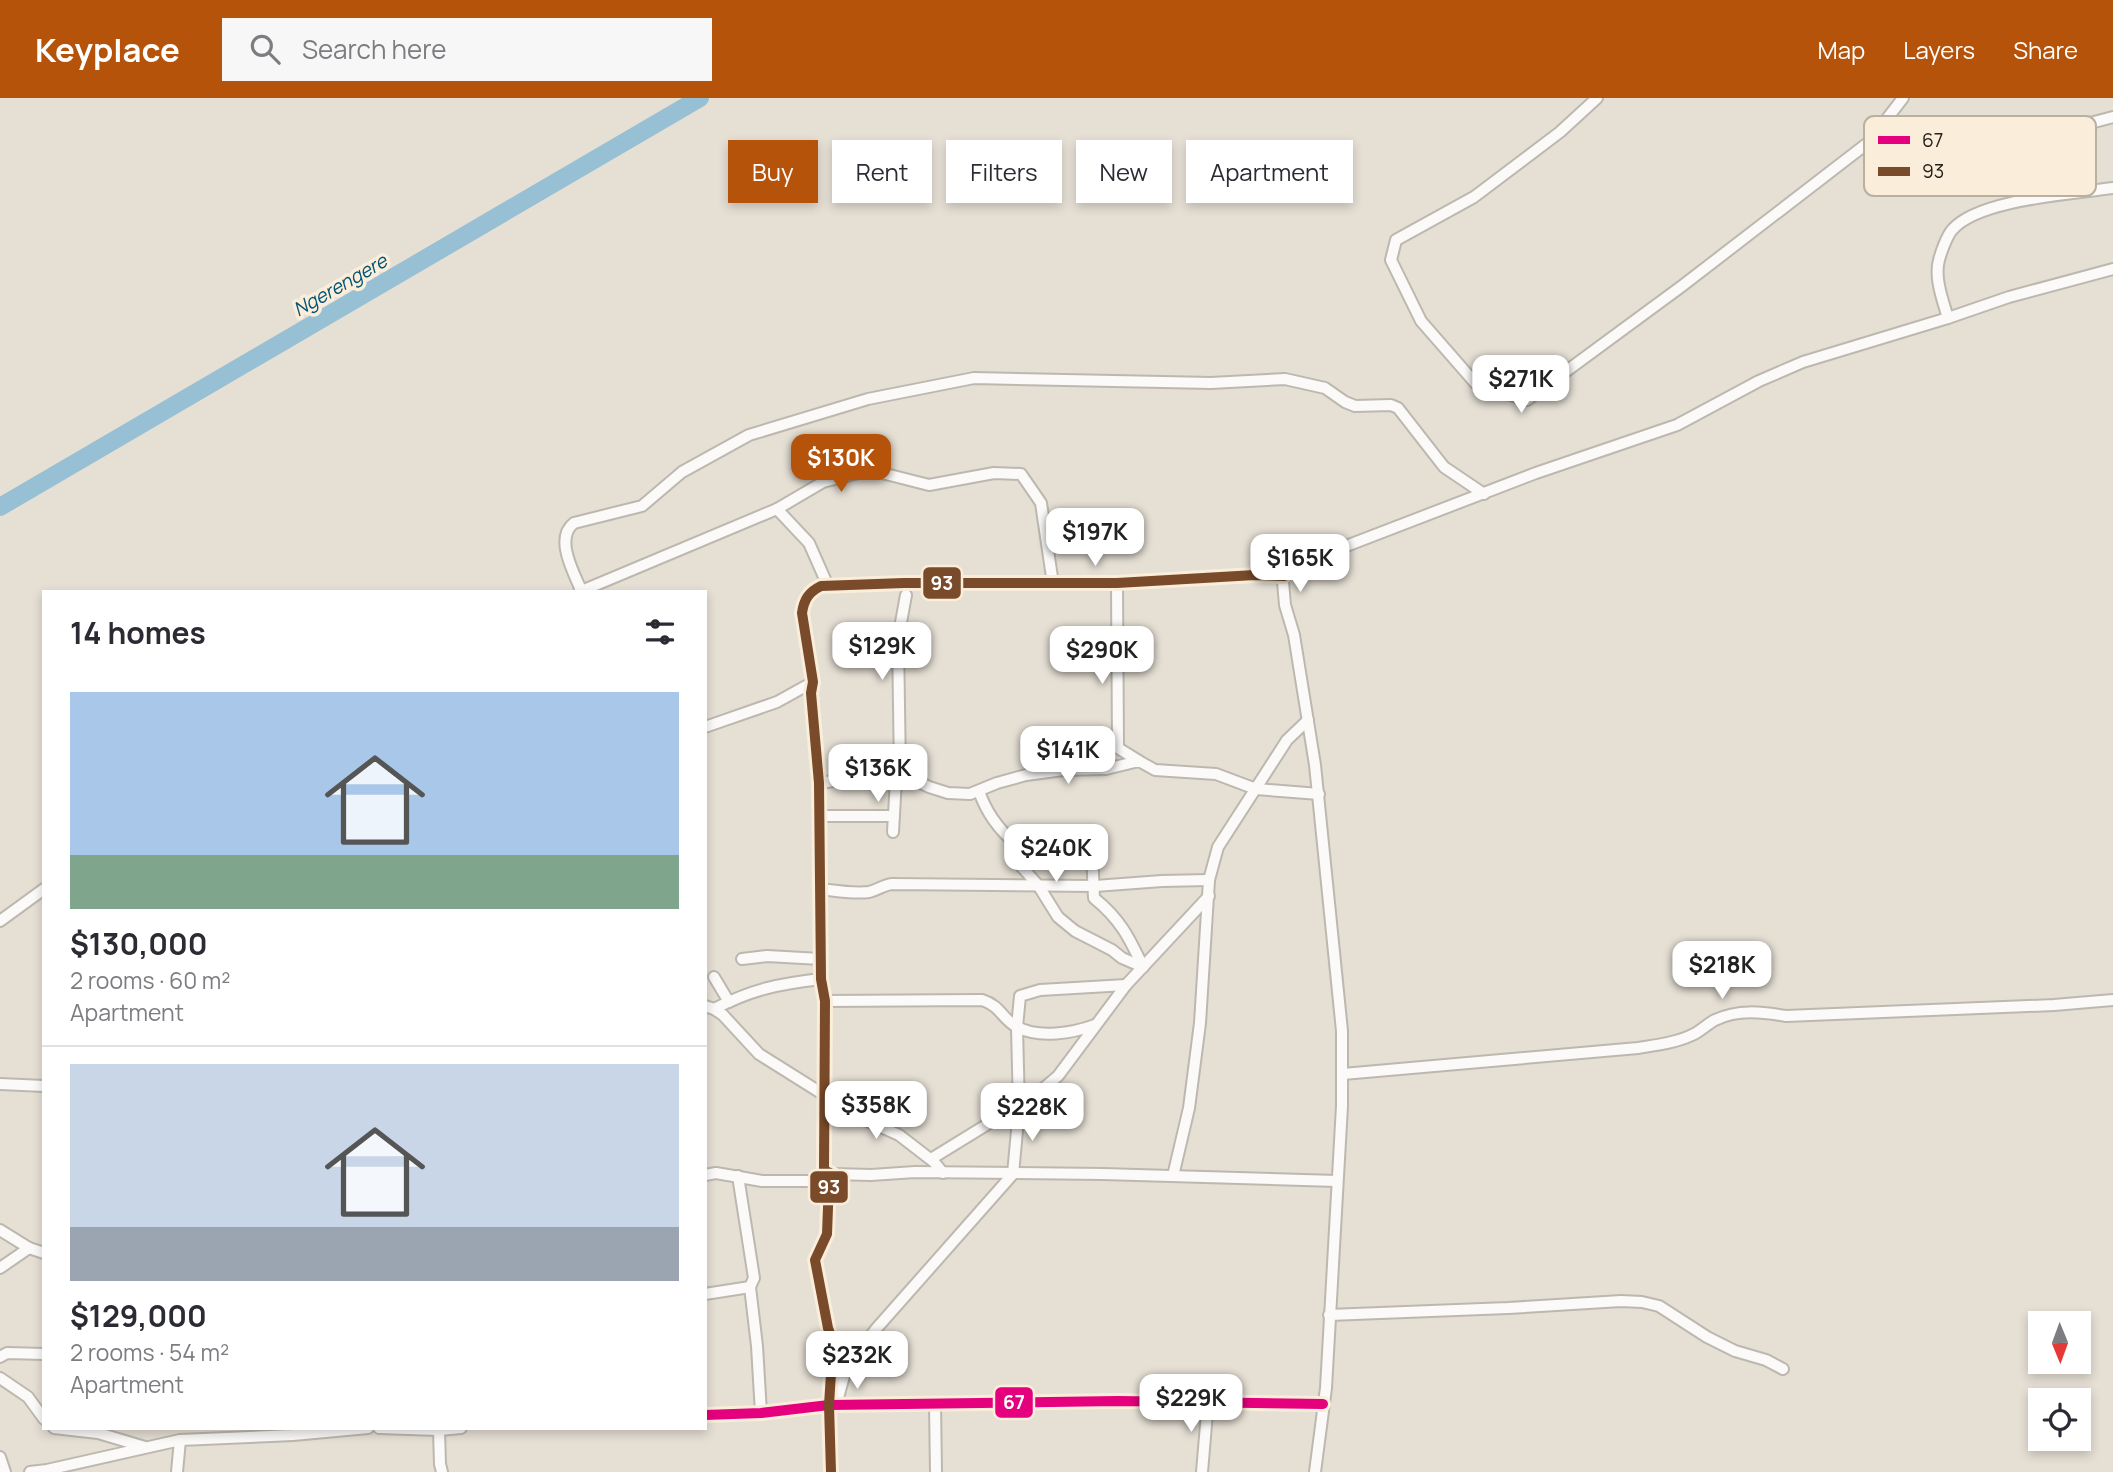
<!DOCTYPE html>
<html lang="en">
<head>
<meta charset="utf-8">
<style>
  body { margin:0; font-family:Manrope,sans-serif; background:#f7f7f7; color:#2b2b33; height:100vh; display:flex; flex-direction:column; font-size:26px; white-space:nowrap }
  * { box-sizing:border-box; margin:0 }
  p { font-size:23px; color:#7c7c81 }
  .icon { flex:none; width:38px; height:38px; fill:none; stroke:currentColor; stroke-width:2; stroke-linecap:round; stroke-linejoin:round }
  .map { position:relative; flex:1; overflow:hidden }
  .details { position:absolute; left:42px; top:492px; width:665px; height:840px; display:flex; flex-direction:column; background:#fff; border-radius:0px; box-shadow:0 4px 10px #0003 }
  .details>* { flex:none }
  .top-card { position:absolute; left:728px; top:42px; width:665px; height:63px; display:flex; gap:14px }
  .needle { width:46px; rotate:179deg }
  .tools { position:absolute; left:2028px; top:1213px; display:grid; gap:14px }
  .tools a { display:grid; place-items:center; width:63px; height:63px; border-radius:0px; background:#fff; box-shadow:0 4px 10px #0003; font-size:35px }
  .price { position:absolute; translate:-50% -60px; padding:0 16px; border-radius:14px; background:#fff; color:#222; font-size:23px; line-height:46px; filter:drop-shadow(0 2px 4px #0008) }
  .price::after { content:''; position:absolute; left:50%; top:42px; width:21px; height:16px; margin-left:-10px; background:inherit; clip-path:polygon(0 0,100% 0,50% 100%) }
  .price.selected { background:#b45309; color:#fff }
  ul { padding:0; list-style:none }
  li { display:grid; align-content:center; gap:14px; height:371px; padding:0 28px }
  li+li { border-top:2px solid #e1e1e2 }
  li span { display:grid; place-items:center; height:217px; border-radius:0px; color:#555 }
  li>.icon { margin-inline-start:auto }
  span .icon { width:126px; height:126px; fill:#fffc; stroke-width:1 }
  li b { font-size:30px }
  h2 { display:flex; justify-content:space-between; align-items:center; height:84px; padding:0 28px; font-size:30px }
  .chip { padding:0 24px; border-radius:0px; background:#fff; box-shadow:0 4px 10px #0003; font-size:24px; line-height:63px }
  .chip.selected { background:#b45309; color:#fff }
  header { display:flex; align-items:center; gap:42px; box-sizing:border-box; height:98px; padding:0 35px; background:#b45309; color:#fff }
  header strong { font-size:33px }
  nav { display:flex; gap:38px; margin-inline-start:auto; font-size:24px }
  .search { width:490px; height:63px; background:#f7f7f7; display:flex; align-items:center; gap:18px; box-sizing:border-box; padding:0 24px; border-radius:0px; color:#7c7c81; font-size:26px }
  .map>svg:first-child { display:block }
</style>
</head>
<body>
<header>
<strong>Keyplace</strong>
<div class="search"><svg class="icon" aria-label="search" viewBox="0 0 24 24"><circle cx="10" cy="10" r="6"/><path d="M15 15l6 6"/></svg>Search here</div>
<nav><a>Map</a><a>Layers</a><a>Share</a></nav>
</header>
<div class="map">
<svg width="2113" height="1374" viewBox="0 0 2113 1374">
  <rect width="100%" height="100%" fill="#e5dfd4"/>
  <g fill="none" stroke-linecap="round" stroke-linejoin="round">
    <!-- river -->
    <path stroke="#97c0d5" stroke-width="18" d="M0 409 700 0"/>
    <defs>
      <g id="minor">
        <path d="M1597 0 1560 34 1474 99 1396 142 1391 162 1421 223 1476 286 1527 302 1682 188 1869 44 1903 0"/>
        <path d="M1985 61 2018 44 2113 19"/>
        <path d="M1948 220C1943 203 1934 180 1939 162 1941 154 1947 138 1952 132 1978 101 2073 96 2113 90"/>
        <path d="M777 411 809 445 828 488"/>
        <path d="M1117 485 1118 650 1139 663"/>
        <path d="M581 492C574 475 554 440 574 425L642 408 682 374 749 337 868 301 974 280 1211 285 1285 281 1325 290 1345 304 1355 308 1391 307 1398 310 1444 369 1484 396"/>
        <path d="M579 494 777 411 823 384 870 372 929 387 994 375 1021 376 1041 405 1053 486"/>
        <path d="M705 629 777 604 813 584"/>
        <path d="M900 674 898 541 906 497"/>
        <path d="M819 685 900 674 929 689 948 695 970 696 997 685 1026 677 1063 672 1106 671 1139 663 1155 672 1216 676 1256 691 1319 696"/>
        <path d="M979 693C986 714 1000 733 1017 747L1020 767 1038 787 1058 819 1075 833 1112 852 1122 860 1143 869"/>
        <path d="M820 718H894"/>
        <path d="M893 734 896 681"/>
        <path d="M1017 747 1054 738"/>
        <path d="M1092 753 1094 800C1120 821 1129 839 1143 869"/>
        <path d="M821 791C837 793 854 796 869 794 878 792 883 787 892 786L1095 788 1162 783 1209 782"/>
        <path d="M0 823 44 791"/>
        <path d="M742 861 767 858 821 861"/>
        <path d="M714 879 729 904"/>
        <path d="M825 903 982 902C1001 908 1002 921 1017 929 1039 941 1073 935 1095 927"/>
        <path d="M705 908 714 911 723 917 759 956 861 1020 899 1037 934 1064 943 1075"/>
        <path d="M714 911C753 891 778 886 821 881"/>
        <path d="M1343 976 1638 950C1656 947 1675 945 1692 937 1700 934 1707 926 1715 922 1738 911 1762 914 1786 918L2054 907 2113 902"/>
        <path d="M0 986 44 988"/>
        <path d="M931 1061 996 1021 1019 1011 1058 978 1126 887 1209 798"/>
        <path d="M832 1076 871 1077 915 1074 1103 1076 1337 1083"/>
        <path d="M705 1077 716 1075 762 1083H829"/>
        <path d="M738 1078 754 1180 750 1189 757 1248 761 1315"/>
        <path d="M1173 1078 1189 1010 1200 925 1209 782 1218 749 1287 642 1308 622"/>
        <path d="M0 1132 29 1150 44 1155"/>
        <path d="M0 1170 29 1150"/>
        <path d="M705 1196 750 1189"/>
        <path d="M1329 1217 1508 1210 1621 1203 1642 1204 1659 1208 1707 1239 1735 1253 1766 1262 1783 1271"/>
        <path d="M0 1259 7 1255 44 1256"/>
        <path d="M0 1280 28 1299 44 1321"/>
        <path d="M935 1306 936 1374"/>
        <path d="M836 1307 846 1271 876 1231 1013 1076 1019 1011 1017 929 1020 898 1040 892 1126 887"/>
        <path d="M705 1317 761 1315 829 1307 1118 1303 1323 1306"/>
        <path d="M54 1330 98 1335 145 1349"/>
        <path d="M379 1330 439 1332 461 1330"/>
        <path d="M439 1332 440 1366 442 1374"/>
        <path d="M0 1359 5 1374"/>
        <path d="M30 1374 47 1372 180 1342 293 1337 368 1330"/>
        <path d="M177 1374 180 1342"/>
        <path d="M831 1374 829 1307 833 1244 828 1230 815 1162 827 1136 829 1083 832 1076 824 1072 825 903 821 881 819 685 811 595 813 584 802 515C804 501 809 494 821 488L904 485H1117L1255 477 1284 478"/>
        <path d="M1202 1374 1208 1303"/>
        <path d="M1315 1374 1326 1290 1342 1008V933L1315 667 1294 537 1285 507 1283 484 1284 475 1289 470 1536 375 1677 327 1759 283 1803 264 1948 220 2009 199 2113 171"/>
      </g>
    </defs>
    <!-- minor casing -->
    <use href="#minor" stroke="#bdb8af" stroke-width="14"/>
    <!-- minor -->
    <use href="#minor" stroke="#fbfaf9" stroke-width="10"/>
    <defs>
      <path id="bus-1" d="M705 1317 761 1315 829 1307 1118 1303 1323 1306"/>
      <path id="bus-2" d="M831 1374 829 1307 833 1244 828 1230 815 1162 827 1136 829 1083 832 1076 824 1072 825 903 821 881 819 685 811 595 813 584 802 515C804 501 809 494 821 488L904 485H1117L1255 477 1284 478"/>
    </defs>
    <!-- bus-1 casing -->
    <use href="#bus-1" stroke="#faedda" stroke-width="16"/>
    <!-- bus-2 casing -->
    <use href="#bus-2" stroke="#faedda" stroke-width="16"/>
    <!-- bus-1 -->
    <use href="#bus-1" stroke="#e5007d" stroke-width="10"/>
    <!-- bus-2 -->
    <use href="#bus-2" stroke="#7a4b2a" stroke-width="10"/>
  </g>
  <g text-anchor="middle" stroke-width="7" stroke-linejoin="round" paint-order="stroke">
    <!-- water labels -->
    <g font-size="19" font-style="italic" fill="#005376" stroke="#faedda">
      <text transform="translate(340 187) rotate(-30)" y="7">Ngerengere</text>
    </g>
  </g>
  <!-- legend -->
  <rect x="1864" y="18" width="232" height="80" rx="10" fill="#faedda" stroke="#bab0a0" stroke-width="2"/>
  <rect x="1878" y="38" width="32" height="8" fill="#e5007d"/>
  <rect x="1878" y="69" width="32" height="9" fill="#7a4b2a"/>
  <g font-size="19" fill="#25211a">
    <text x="1922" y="49">67</text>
    <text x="1922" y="80">93</text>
  </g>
  <g stroke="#faedda" stroke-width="2.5">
    <rect x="922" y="468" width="40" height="34" rx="7" fill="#7a4b2a"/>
    <rect x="809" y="1072" width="40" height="34" rx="7" fill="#7a4b2a"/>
    <rect x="994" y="1288" width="40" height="33" rx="7" fill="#e5007d"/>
  </g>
  <g font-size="19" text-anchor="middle" font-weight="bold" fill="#fff">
    <text x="942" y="492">93</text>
    <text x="829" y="1096">93</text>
    <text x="1014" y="1311">67</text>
  </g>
</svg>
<div class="tools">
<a><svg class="needle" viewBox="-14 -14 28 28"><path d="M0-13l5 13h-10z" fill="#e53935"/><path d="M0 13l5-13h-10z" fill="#7c7c81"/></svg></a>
<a><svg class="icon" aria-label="locate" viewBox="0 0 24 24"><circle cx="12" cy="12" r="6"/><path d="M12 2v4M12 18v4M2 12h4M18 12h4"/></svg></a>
</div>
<b class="price" style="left:1521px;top:317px">$271K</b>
<b class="price selected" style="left:841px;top:396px">$130K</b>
<b class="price" style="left:1095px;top:470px">$197K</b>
<b class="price" style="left:1300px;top:496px">$165K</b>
<b class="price" style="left:882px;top:584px">$129K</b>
<b class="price" style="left:1102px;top:588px">$290K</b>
<b class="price" style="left:1068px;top:688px">$141K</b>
<b class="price" style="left:878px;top:706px">$136K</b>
<b class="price" style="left:1056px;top:786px">$240K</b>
<b class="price" style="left:1722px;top:903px">$218K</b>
<b class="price" style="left:876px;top:1043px">$358K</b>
<b class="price" style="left:1032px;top:1045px">$228K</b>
<b class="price" style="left:857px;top:1293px">$232K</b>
<b class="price" style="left:1191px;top:1336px">$229K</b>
<div class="top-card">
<a class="chip selected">Buy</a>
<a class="chip">Rent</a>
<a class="chip">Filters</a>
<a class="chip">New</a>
<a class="chip">Apartment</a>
</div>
<section class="details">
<h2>14 homes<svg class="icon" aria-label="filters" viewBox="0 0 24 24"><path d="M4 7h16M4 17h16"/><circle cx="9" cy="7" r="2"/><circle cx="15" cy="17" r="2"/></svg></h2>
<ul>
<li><span style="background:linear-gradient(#a9c7e8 75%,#7fa58c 0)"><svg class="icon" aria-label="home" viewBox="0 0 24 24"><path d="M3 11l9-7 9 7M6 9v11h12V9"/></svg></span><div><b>$130,000</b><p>2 rooms · 60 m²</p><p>Apartment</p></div></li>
<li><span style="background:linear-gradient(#c9d6e8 75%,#9aa5b1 0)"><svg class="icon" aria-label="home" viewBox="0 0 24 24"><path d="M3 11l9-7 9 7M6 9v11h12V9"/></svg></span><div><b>$129,000</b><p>2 rooms · 54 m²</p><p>Apartment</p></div></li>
</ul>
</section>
</div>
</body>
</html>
